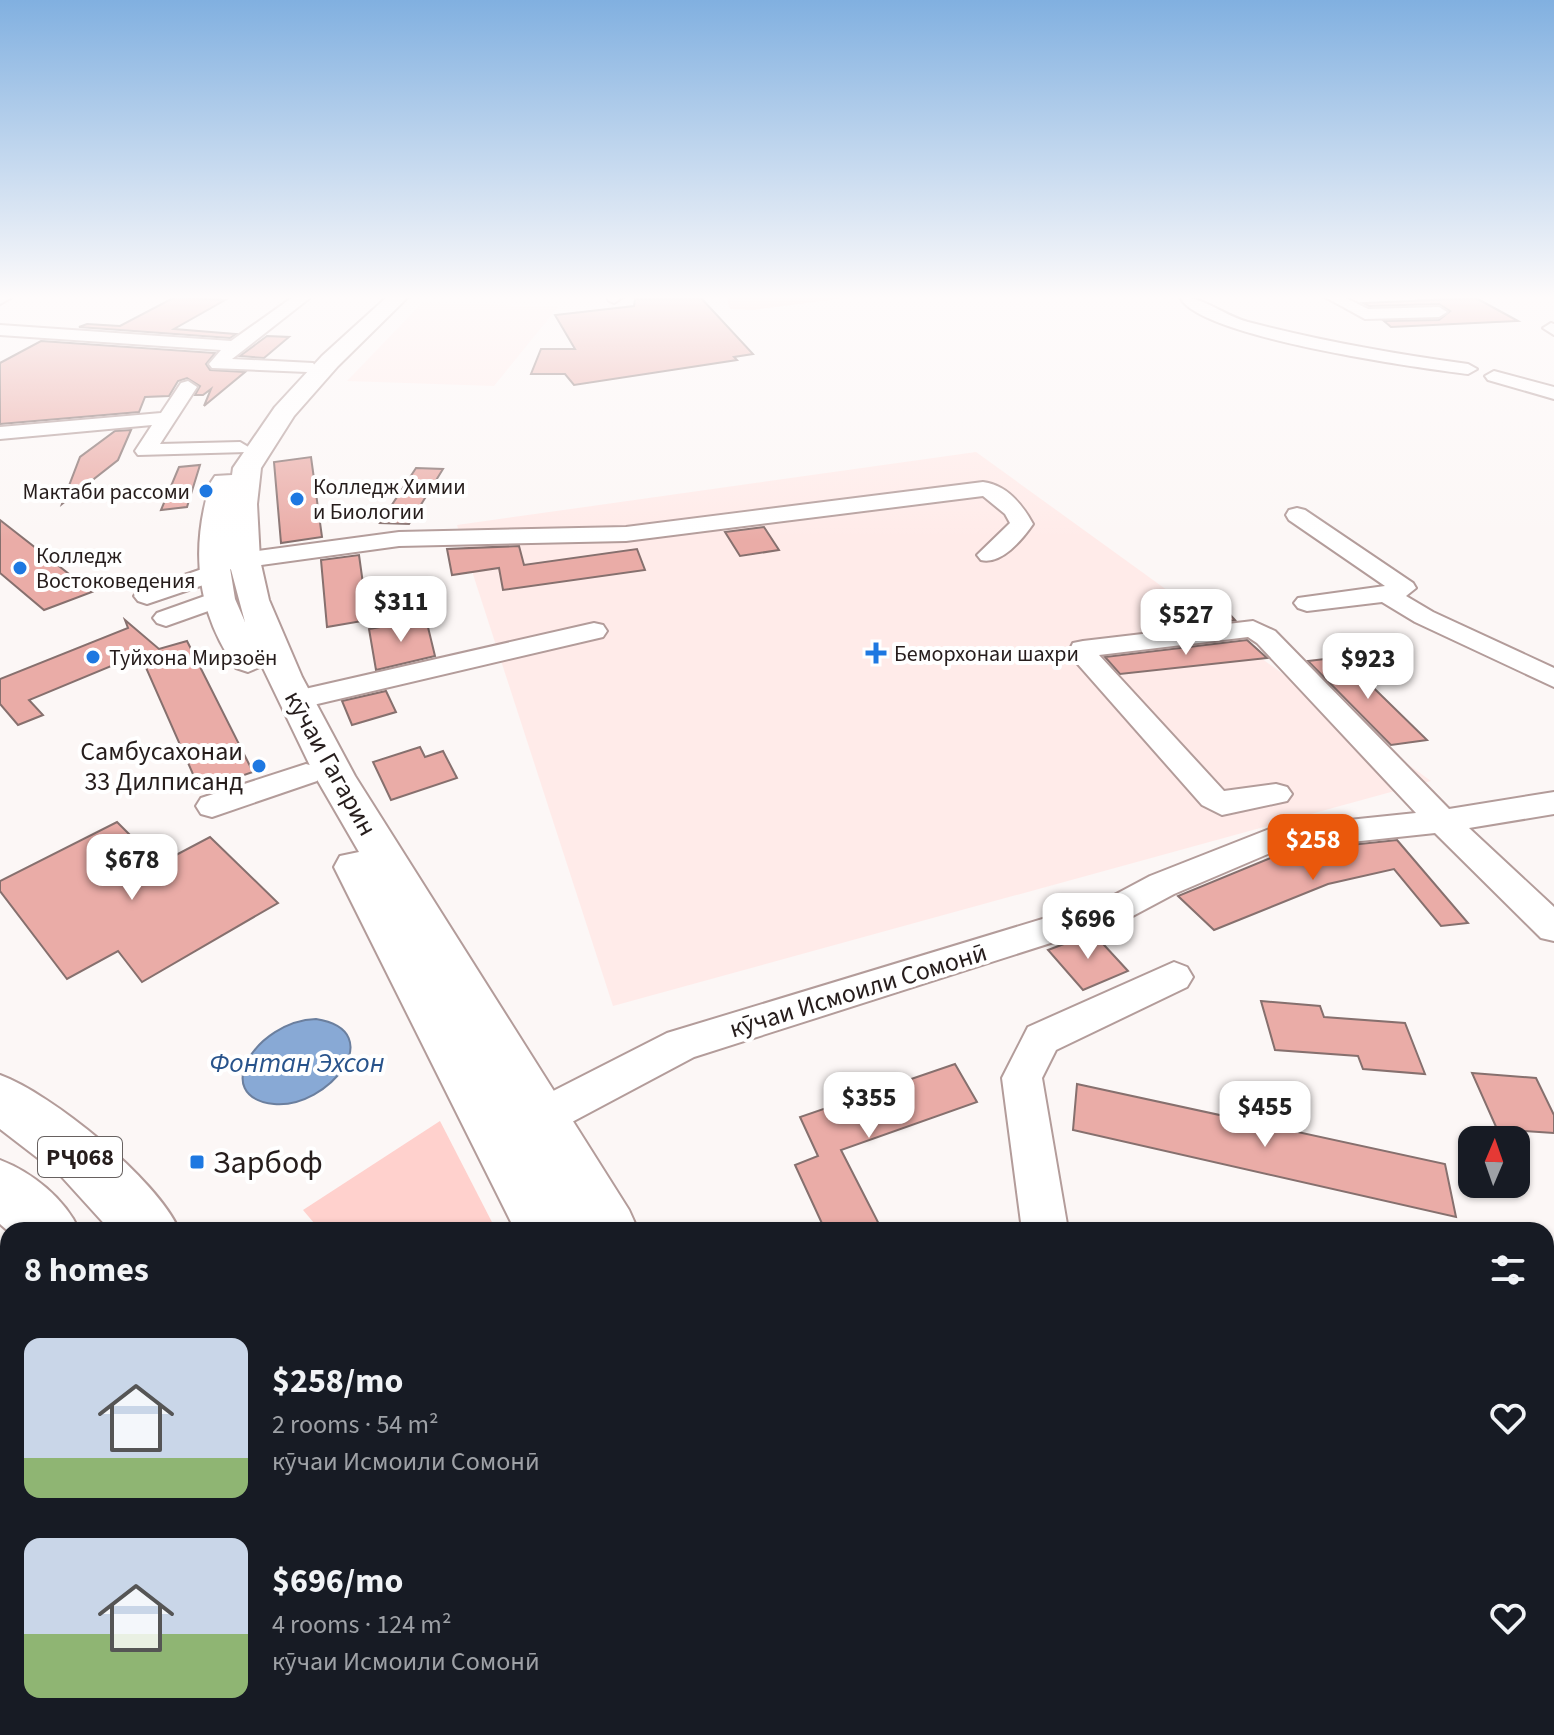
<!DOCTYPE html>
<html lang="en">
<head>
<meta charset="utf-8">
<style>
  body { margin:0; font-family:"Source Sans 3",sans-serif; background:#242831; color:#f1f3f6; height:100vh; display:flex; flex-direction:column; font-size:30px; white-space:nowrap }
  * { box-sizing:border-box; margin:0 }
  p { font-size:26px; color:#9ea1a6 }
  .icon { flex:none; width:44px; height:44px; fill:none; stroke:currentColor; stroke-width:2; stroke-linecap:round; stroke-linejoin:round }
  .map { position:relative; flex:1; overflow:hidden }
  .sheet { position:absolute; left:0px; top:1222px; width:1554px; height:514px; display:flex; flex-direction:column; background:#171b24; border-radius:24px 24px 0 0; box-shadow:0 2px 6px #0004 }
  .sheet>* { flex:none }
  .needle { width:52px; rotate:2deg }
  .tools { position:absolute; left:1458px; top:1126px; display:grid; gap:16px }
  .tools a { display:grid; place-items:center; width:72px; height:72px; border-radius:16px; background:#171b24; box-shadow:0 2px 6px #0004; font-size:40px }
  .price { position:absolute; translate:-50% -68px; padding:0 18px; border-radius:16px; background:#fff; color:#222; font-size:26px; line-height:52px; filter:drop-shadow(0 2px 4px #0008) }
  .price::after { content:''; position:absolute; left:50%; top:48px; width:24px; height:18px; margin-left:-12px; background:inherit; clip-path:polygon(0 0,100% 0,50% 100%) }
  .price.current { background:#ea580c; color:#fff }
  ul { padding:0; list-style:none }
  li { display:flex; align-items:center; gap:24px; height:200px; padding:0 24px }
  li span { display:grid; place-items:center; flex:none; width:224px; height:160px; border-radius:16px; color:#555 }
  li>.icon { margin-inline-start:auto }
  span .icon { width:96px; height:96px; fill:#fffc; stroke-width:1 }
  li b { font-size:34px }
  h2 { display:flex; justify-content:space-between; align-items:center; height:96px; padding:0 24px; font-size:34px }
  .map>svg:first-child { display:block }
</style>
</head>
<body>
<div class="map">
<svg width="1554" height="1735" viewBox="0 0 1554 1735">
  <rect width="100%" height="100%" fill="#fcf7f6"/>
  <!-- built -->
  <g fill="#ffebe9">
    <path d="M422 303 558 307 494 386 347 381Z"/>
    <path d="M976 452 1431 781 613 1006 457 525Z"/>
  </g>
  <!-- green -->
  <g fill="#ffd1cd">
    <path d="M636 297H852L753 310 730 309 727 298Z"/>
    <path d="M440 1121 496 1230H320L303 1210Z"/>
  </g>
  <!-- water -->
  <path fill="#88a9d5" stroke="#6b7f9e" stroke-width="2" d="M316 1019C391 1031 328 1109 274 1104 209 1097 256 1021 316 1019Z"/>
  <!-- building -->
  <g fill="#eaaca7" stroke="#86706e" stroke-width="2">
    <path d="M175 297 225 300 174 329 236 334 230 338 79 327 87 324 120 326Z"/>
    <path d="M701 298 753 354 734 357 737 360 574 385 565 374H531L541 349H575L555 315 634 306 635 299Z"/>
    <path d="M1476 298 1518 321 1391 327 1384 321 1439 320 1450 311 1439 304 1369 306 1363 303Z"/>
    <path d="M267 336 289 337 264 358 240 356Z"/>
    <path d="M41 341 215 353 206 364 210 370 245 372 204 406 211 389 203 395H195L200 386 187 378 178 381 169 396 145 397 139 412 0 424V363Z"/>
    <path d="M131 430 118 460 62 504 80 457 115 431Z"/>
    <path d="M311 457 322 537 281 543 274 462Z"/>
    <path d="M200 465 187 507 161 510 179 467Z"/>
    <path d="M416 468 443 469 409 524 380 523Z"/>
    <path d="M0 520 92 592 44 610 0 573Z"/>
    <path d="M764 527 779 550 740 556 725 532Z"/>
    <path d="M519 546 524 565 637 549 645 570 503 590 499 568 452 575 447 549Z"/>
    <path d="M359 555 368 620 327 627 321 560Z"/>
    <path d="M1210 593 1235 620 1205 624 1179 597Z"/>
    <path d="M426 619 435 656 376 670 369 629Z"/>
    <path d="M125 620 159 649 187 641 253 772 200 790 140 654 29 700 43 715 18 725 0 704V679L128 628Z"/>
    <path d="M1247 640 1267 658 1120 674 1105 657Z"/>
    <path d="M1342 657 1427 740 1391 745 1308 661Z"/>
    <path d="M386 691 396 712 352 725 342 701Z"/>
    <path d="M420 747 425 757 443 751 457 778 391 800 373 762Z"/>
    <path d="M117 822 159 864 210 837 278 903 142 982 118 951 67 979 0 891V881Z"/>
    <path d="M1397 840 1468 923 1441 926 1394 869 1328 884 1214 930 1178 896 1285 852Z"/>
    <path d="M1093 933 1128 971 1083 990 1048 950Z"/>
    <path d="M1261 1001 1320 1006 1324 1017 1405 1023 1425 1074 1363 1069 1358 1056 1275 1050Z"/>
    <path d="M955 1064 977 1102 841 1150 882 1230H825L795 1165 818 1156 800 1117Z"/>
    <path d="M1472 1073 1536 1078 1554 1115V1133L1497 1129Z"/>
    <path d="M1077 1084 1445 1164 1456 1217 1073 1130Z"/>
  </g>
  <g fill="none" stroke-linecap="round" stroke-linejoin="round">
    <defs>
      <g id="minor">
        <path d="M0 297H12L0 304Z"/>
        <path d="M293 297H311L232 359 313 363 316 367 313 371 307 372 212 368 209 364 221 350 0 335V325L231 341Z"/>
        <path d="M607 297H623L614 303 609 301Z"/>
        <path d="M1180 297C1202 296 1225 316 1248 322 1321 341 1394 354 1468 364L1477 369 1468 374C1420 368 1197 337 1180 297Z"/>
        <path d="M1325 297H1344L1368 309 1439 307 1447 312 1439 317 1365 319Z"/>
        <path d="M1551 323 1554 324V335L1543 328Z"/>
        <path d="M1494 371 1554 387V399L1488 380 1485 376Z"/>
        <path d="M188 381 197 387 160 444 240 442 250 448 247 452 138 455 135 451 152 425 0 439V427L161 413 181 383Z"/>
        <path d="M983 482C1007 485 1022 504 1033 524 1022 540 1001 565 981 560L977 555 1010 523 1005 514 983 496 626 541 399 546 225 570 227 573 224 578 147 604 138 601 134 596 138 591 205 568 202 564 205 559 214 557 399 532 626 527Z"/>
        <path d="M1297 508 1305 510 1413 583 1416 588 1406 596 1433 612 1554 668V687L1415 622 1382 602 1307 611 1298 608 1294 603 1298 598 1385 586 1289 520 1286 515 1289 510Z"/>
        <path d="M219 591 228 594 232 599 228 604 166 626 157 623 153 618 157 613Z"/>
        <path d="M1253 621 1275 631 1449 809 1554 792V814L1469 828 1554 907V941L1541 938 1435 833 1277 850 1174 894 1129 918 694 1057 540 1139 525 1145 510 1139 504 1126 510 1113 667 1033 1105 900 1150 876 1272 828 1416 813 1257 643 1248 637 1099 655 1224 791 1276 784 1287 787 1292 794 1287 801 1222 815 1202 805 1068 653 1073 643 1083 641Z"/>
        <path d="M594 623 603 625 607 631 603 637 296 709 286 706 282 700 286 694 296 691Z"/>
        <path d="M306 764 317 767 321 774 317 781 212 817 201 814 196 806 201 798Z"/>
        <path d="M1174 962 1187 967 1193 977 1187 987 1056 1050 1042 1078 1068 1230H1022L1002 1078 1028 1027Z"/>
        <path d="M1546 1392 1554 1395V1478L1546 1475Z"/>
        <path d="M8 1644V1709L0 1712V1647Z"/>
        <path d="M132 1728H195L198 1735H135Z"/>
        <path d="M1273 1728H1340L1343 1735H1276Z"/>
      </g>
      <g id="major">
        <path d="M0 1075C52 1094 157 1179 179 1230H110L61 1176 0 1129Z"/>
        <path d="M0 1160C32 1172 65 1199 79 1230L8 1231 0 1224Z"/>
        <path d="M360 1728H441L444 1735H363Z"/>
        <path d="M496 1728H578L581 1735H499Z"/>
      </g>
      <g id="highway">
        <path d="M387 297H408L338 366 294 416 261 468 257 504 260 560 269 600 302 677 355 776 629 1210 638 1230H515L334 867 340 856 359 852 315 776 262 666 248 672 236 668C196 611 190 548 211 482L215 476 232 475 233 468 275 407 322 356ZM229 562 245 622 235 599Z"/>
        <path d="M773 1728H855L858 1735H776Z"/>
        <path d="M860 1728H941L944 1735H863Z"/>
      </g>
    </defs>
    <!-- minor casing -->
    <use href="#minor" stroke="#b39c9a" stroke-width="4"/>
    <!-- major casing -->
    <use href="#major" stroke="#b39c9a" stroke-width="4"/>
    <!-- highway casing -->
    <use href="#highway" stroke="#b39c9a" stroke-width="4"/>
    <!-- minor -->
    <use href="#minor" fill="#fff" fill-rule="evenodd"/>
    <!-- major -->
    <use href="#major" fill="#fff" fill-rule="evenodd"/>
    <!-- highway -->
    <use href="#highway" fill="#fff" fill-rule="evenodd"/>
  </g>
  <!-- sky -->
  <linearGradient id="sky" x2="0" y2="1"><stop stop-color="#81b0e0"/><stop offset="0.55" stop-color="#fefbfb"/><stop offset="1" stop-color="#fefbfb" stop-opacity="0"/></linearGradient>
  <rect width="1554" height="540" fill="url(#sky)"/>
  <!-- markers -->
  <g fill="#1e78e1" stroke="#fff" stroke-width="3">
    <circle cx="206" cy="491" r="8"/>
    <circle cx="297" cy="499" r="8"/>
    <circle cx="20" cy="568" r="8"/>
    <path d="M872 641h8v8h8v8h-8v8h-8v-8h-8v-8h8z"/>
    <circle cx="93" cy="657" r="8"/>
    <circle cx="259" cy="766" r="8"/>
    <rect x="189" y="1154" width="16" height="16" rx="4"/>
  </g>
  <g text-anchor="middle" stroke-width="8" stroke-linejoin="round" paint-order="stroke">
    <!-- far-poi labels -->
    <g font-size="22" fill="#261d1c" stroke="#fff" text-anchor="start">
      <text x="313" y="494">Колледж Химии<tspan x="313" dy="25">и Биологии</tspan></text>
      <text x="190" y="499" text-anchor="end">Мактаби рассоми</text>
      <text x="36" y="563">Колледж<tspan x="36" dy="25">Востоковедения</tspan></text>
      <text x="894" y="661">Беморхонаи шахри</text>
      <text x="109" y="665">Туйхона Мирзоён</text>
    </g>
    <!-- shield labels -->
    <rect fill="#fff" stroke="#676160" stroke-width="2" x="38" y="1137" width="84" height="40" rx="6"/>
    <g font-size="24" font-weight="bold" fill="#261d1c">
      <text x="80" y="1165">РҶ068</text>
    </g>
    <!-- poi labels -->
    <g font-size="26" fill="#261d1c" stroke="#fff" text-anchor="end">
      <text x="243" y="760">Самбусахонаи<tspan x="243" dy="30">33 Дилписанд</tspan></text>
    </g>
    <!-- street labels -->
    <g font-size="26" fill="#261d1c" stroke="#fff">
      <text transform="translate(331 763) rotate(61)" y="9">кӯчаи Гагарин</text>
      <text transform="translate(858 990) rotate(-17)" y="9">кӯчаи Исмоили Сомонӣ</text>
    </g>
    <!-- water labels -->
    <g font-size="28" font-style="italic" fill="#28538b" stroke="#fff">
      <text x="297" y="1072">Фонтан Эхсон</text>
    </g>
    <!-- near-poi labels -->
    <g font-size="32" fill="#261d1c" stroke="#fff" text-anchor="start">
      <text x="213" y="1173">Зарбоф</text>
    </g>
  </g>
</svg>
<div class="tools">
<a><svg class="needle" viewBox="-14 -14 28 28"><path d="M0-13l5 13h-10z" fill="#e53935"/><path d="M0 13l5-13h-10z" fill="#9ea1a6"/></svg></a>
</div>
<b class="price" style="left:401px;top:644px">$311</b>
<b class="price" style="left:1186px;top:657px">$527</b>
<b class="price" style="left:1368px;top:701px">$923</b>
<b class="price current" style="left:1313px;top:882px">$258</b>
<b class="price" style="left:132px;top:902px">$678</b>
<b class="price" style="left:1088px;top:961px">$696</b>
<b class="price" style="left:869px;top:1140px">$355</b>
<b class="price" style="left:1265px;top:1149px">$455</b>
<section class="sheet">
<h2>8 homes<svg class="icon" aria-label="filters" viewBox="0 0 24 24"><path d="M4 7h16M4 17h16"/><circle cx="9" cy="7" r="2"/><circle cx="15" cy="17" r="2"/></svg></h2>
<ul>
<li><span style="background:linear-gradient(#c9d6e8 75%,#8fb573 0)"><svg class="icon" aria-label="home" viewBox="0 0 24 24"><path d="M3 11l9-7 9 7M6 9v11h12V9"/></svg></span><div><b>$258/mo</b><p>2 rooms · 54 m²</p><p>кӯчаи Исмоили Сомонӣ</p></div><svg class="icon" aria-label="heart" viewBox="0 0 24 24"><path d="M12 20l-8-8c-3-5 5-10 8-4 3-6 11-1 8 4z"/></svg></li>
<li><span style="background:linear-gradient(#c9d6e8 60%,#8fb573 0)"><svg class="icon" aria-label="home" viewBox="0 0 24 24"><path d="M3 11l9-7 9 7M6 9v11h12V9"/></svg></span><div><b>$696/mo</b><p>4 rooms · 124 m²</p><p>кӯчаи Исмоили Сомонӣ</p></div><svg class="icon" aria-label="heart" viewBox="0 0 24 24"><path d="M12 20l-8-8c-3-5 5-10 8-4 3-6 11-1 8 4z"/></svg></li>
</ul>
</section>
</div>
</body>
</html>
